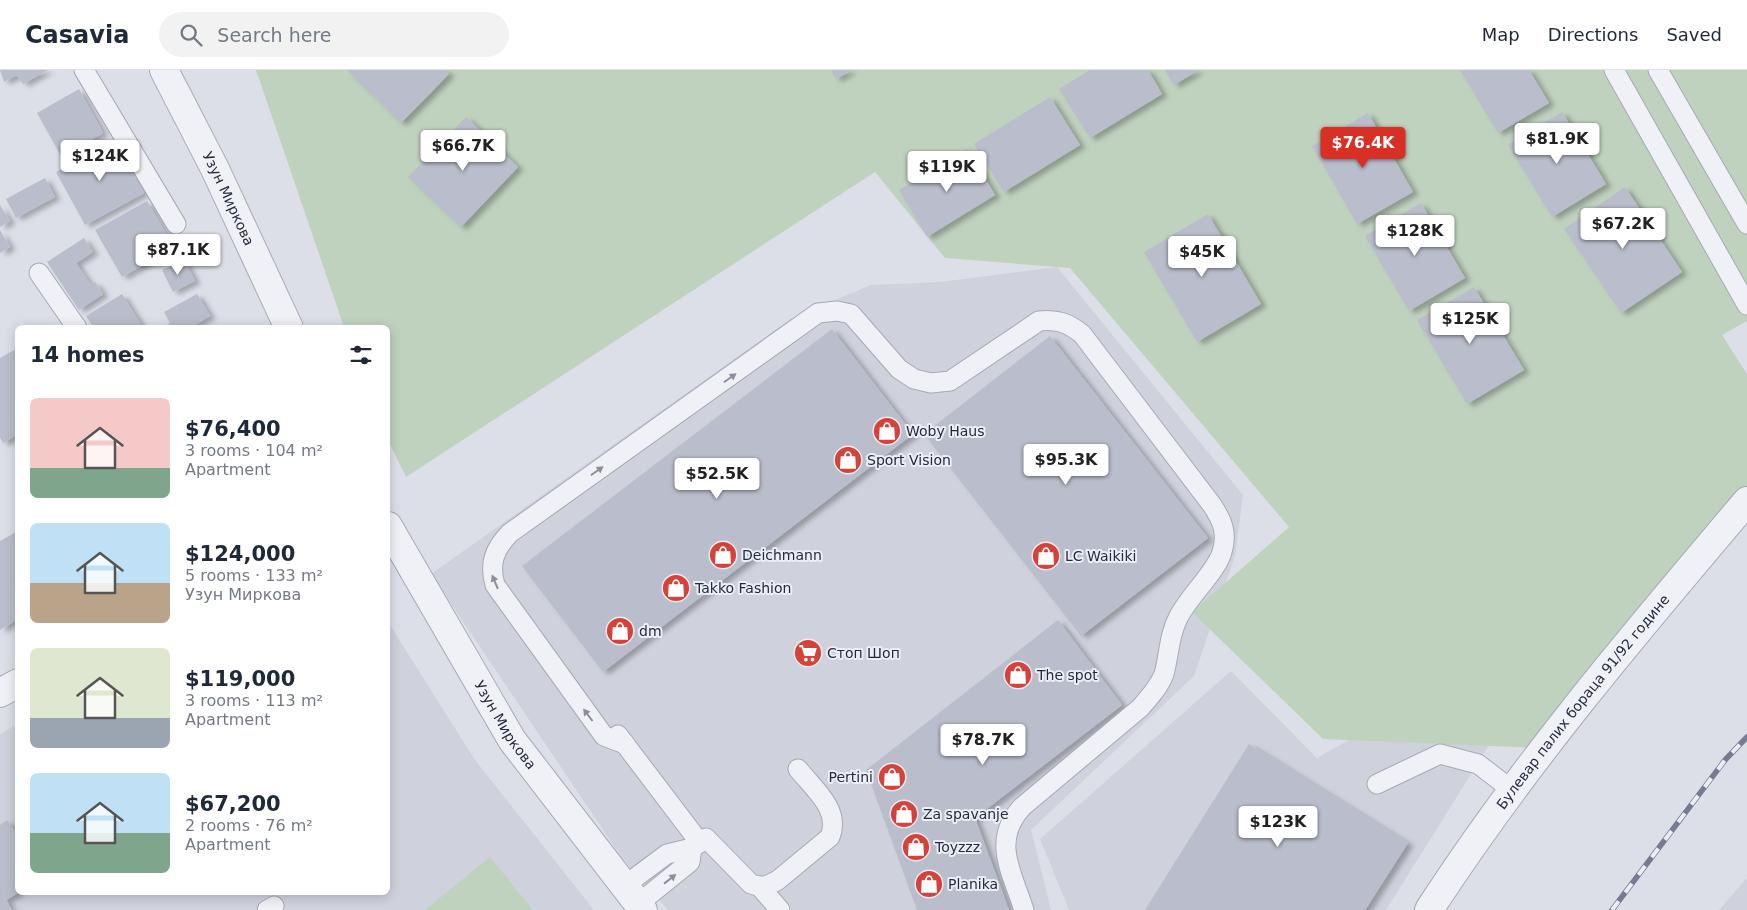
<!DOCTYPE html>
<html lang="en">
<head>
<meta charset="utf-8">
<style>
  body { margin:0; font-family:"DejaVu Sans",sans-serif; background:#f2f2f3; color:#1f2937; height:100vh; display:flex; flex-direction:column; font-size:19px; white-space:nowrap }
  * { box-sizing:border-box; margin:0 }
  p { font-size:16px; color:#747a83 }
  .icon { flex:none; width:28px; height:28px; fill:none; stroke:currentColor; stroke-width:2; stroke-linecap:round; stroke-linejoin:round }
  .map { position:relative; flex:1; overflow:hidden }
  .panel { position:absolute; left:15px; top:255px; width:375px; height:570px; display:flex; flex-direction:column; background:#fff; border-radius:8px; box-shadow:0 2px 12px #0003 }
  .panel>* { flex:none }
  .price { position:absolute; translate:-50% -42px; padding:0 11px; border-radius:5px; background:#fff; color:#222; font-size:16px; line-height:32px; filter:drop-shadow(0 1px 2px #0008) }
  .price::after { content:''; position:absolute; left:50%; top:30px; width:15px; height:11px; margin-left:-8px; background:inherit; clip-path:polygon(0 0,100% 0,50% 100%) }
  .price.on { background:#d93025; color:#fff }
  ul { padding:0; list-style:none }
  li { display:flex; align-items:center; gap:15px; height:125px; padding:0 15px }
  li span { display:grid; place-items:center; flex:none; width:140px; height:100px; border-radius:8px; color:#555 }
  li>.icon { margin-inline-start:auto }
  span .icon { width:60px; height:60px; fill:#fffc; stroke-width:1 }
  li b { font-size:21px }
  h2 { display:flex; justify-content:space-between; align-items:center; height:60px; padding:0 15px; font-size:21px }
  header { display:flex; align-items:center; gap:30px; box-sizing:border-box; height:70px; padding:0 25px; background:#fff; border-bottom:1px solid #e0e1e3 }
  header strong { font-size:24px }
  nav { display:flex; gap:28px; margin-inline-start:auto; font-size:18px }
  .search { width:350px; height:45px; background:#f2f2f3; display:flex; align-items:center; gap:12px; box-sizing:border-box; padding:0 18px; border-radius:28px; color:#747a83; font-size:19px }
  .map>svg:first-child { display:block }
</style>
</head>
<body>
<header>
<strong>Casavia</strong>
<div class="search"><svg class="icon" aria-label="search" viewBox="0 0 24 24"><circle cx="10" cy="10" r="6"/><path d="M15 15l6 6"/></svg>Search here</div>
<nav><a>Map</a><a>Directions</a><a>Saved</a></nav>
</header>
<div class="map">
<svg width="1747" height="840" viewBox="0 0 1747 840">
  <defs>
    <filter id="shadow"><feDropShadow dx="5.5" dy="3" stdDeviation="2.5" flood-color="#0004"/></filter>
  </defs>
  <rect width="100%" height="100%" fill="#dddfe8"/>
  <!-- built -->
  <g fill="#cfd1dd">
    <path d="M1057 197 1243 425 1235 486 1194 606 1031 760 1051 840H668L622 788 431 504 792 248 871 215 940 212Z"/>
    <path d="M388 552 475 690 594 840H0V664L17 654 18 822H388Z"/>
    <path d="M1231 601 1317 688 1441 618 1488 677 1386 840H1069L1040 769Z"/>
    <path d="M1747 808V840H1719Z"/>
  </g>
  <!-- green -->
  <g fill="#bfd2be">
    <path d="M256 0H1747V251L1722 265 1747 304V423L1535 678 1323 669 1192 542 1289 457 1070 198 945 188 875 102 406 407 388 370V258L344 257Z"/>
    <path d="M490 787 533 840H425Z"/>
  </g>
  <!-- building -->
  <g fill="#babdcb" filter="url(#shadow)">
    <path d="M0 0H48L23 14 17 5 4 12Z"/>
    <path d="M347 0H445L449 4 401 53Z"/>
    <path d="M831 0H852L836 9Z"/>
    <path d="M1090 0H1148L1162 24 1090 68 1059 19Z"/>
    <path d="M1165 0H1199L1174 15Z"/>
    <path d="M1460 0H1529L1549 33 1498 63Z"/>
    <path d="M79 19 103 63 61 86 37 43Z"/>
    <path d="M1050 27 1080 75 1004 122 974 74Z"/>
    <path d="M1562 42 1606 114 1552 147 1508 75Z"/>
    <path d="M1368 43 1413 122 1357 154 1312 76Z"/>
    <path d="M466 47 518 97 461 157 408 107Z"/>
    <path d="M116 70 144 123 85 155 56 102Z"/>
    <path d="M967 79 995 125 927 167 899 120Z"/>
    <path d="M45 108 55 127 16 148 6 129Z"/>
    <path d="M1625 117 1682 202 1621 243 1564 159Z"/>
    <path d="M147 131 174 178 122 207 95 160Z"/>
    <path d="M1421 133 1465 208 1409 241 1365 166Z"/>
    <path d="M0 135 10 151 0 157Z"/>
    <path d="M1208 144 1261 234 1197 272 1144 182Z"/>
    <path d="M0 160 10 177 0 183Z"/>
    <path d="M84 168 93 182 76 193 91 215 95 212 103 224 79 240 47 192Z"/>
    <path d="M184 190 195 211 173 222 162 200Z"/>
    <path d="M1474 217 1524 300 1467 334 1417 250Z"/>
    <path d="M122 224 143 258H94L86 246Z"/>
    <path d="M197 224 210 246 190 258H163L170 253 164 242Z"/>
    <path d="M832 259 913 364 603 602 522 496Z"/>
    <path d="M1050 266 1208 468 1081 566 924 364Z"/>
    <path d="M18 278V364L3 373 0 368V288Z"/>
    <path d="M18 461V549L0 560V471Z"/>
    <path d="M1058 550 1122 635 975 748 1009 840H917L866 700Z"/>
    <path d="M1249 674 1408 773 1365 840H1145Z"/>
    <path d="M7 750 18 766V823L6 830 12 840H0V755Z"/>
  </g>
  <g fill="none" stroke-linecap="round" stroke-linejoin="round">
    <defs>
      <g id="service">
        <path d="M84 0 176 154"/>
        <path d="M1614 0 1747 235"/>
        <path d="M1658 0 1747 154"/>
        <path d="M39 203 77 258"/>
        <path d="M618 665 700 773"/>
        <path d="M625 674 604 666 495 515C489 494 494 479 510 463L818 243 837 241 851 244 899 299 914 309 931 313 950 311 1039 251C1058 249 1068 253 1082 264L1212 435C1222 450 1228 463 1222 482 1217 501 1188 527 1178 548 1169 565 1169 586 1164 604 1159 617 1149 628 1140 638L1022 737C991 771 1012 802 1024 840"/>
        <path d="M1377 714 1440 684 1478 694 1512 720"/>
        <path d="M624 816 667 784 692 778 706 768 751 814C762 818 768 816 778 810L830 767C841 740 814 719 798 699"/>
        <path d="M760 817 780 840"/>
        <path d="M638 834 690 792 692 778"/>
        <path d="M267 840 274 836"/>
      </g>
      <g id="tertiary">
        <path id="s1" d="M164 0 215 99 289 258"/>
        <path id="s2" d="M388 456 512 670 643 840"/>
        <path d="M0 623 18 613"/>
        <path id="s3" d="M1429 840C1523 695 1635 563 1747 431"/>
      </g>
    </defs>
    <!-- service casing -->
    <use href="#service" stroke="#a6a9b5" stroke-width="21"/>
    <!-- tertiary casing -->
    <use href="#tertiary" stroke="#a6a9b5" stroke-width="30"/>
    <!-- service -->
    <use href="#service" stroke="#f0f1f6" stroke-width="19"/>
    <!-- tertiary -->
    <use href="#tertiary" stroke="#f0f1f6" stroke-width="28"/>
    <defs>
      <path id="rail" d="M1612 840 1725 690 1747 667"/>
    </defs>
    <!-- rail casing -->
    <use href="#rail" stroke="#767b92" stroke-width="5.5"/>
    <!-- rail -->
    <use href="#rail" stroke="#eceef5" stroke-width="4" stroke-dasharray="11" stroke-linecap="butt"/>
  </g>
  <!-- one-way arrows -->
  <defs><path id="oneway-solid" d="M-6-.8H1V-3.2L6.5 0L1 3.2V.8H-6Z" transform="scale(1.25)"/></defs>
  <g fill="#8b8e9a">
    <use href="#oneway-solid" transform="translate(730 308) rotate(-35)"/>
    <use href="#oneway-solid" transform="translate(597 401) rotate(-35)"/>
    <use href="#oneway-solid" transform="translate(495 512) rotate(-113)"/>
    <use href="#oneway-solid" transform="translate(588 645) rotate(-127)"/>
    <use href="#oneway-solid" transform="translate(670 809) rotate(-38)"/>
  </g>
  <!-- icons -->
  <defs>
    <symbol id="shop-disc" viewBox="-11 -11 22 22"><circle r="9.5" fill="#d5423a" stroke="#eceef5"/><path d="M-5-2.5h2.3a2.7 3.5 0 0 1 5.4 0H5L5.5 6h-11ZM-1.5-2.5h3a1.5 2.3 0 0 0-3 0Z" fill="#fff"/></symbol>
    <symbol id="supermarket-disc" viewBox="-11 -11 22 22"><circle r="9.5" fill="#d5423a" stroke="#eceef5"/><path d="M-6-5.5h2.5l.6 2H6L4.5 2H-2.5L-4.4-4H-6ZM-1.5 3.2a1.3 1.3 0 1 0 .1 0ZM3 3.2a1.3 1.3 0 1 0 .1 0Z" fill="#fff"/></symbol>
  </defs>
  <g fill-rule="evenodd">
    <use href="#shop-disc" x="871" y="345" width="32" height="32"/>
    <use href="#shop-disc" x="832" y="374" width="32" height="32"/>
    <use href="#shop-disc" x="707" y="469" width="32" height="32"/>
    <use href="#shop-disc" x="1030" y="470" width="32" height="32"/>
    <use href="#shop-disc" x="660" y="502" width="32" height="32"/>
    <use href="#shop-disc" x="604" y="545" width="32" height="32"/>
    <use href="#supermarket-disc" x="792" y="567" width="32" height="32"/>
    <use href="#shop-disc" x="1002" y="589" width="32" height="32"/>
    <use href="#shop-disc" x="876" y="691" width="32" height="32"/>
    <use href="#shop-disc" x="888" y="728" width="32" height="32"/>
    <use href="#shop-disc" x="900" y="761" width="32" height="32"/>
    <use href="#shop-disc" x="913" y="798" width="32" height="32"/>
  </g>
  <g text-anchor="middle" stroke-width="4" stroke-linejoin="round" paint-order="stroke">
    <!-- street labels -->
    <g font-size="14" fill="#262a3f" stroke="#eceef5">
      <text dy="5" stroke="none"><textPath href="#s1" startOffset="144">Узун Миркова</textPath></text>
      <text dy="5" stroke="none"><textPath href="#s3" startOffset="259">Булевар палих бораца 91/92 године</textPath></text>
      <text dy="5" stroke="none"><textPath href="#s2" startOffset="231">Узун Миркова</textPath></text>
    </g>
    <!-- poi labels -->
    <g font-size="14" fill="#262a3f" stroke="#eceef5" text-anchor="start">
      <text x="906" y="366">Woby Haus</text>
      <text x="867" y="395">Sport Vision</text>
      <text x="742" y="490">Deichmann</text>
      <text x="1065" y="491">LC Waikiki</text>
      <text x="695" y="523">Takko Fashion</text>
      <text x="639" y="566">dm</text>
      <text x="827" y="588">Стоп Шоп</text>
      <text x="1037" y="610">The spot</text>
      <text x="873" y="712" text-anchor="end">Pertini</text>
      <text x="923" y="749">Za spavanje</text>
      <text x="935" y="782">Toyzzz</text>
      <text x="948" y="819">Planika</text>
    </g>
  </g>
</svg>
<b class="price" style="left:1557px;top:95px">$81.9K</b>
<b class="price on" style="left:1363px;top:99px">$76.4K</b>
<b class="price" style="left:463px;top:102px">$66.7K</b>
<b class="price" style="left:100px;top:112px">$124K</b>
<b class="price" style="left:947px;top:123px">$119K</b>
<b class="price" style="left:1623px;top:180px">$67.2K</b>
<b class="price" style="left:1415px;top:187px">$128K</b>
<b class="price" style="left:178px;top:206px">$87.1K</b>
<b class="price" style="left:1202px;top:208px">$45K</b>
<b class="price" style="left:1470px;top:275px">$125K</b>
<b class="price" style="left:1066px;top:416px">$95.3K</b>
<b class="price" style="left:717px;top:430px">$52.5K</b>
<b class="price" style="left:983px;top:696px">$78.7K</b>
<b class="price" style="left:1278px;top:778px">$123K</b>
<section class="panel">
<h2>14 homes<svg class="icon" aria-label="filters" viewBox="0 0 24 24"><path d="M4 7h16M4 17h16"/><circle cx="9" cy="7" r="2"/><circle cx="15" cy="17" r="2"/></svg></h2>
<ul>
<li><span style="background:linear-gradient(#f6c9c9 70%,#7fa58c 0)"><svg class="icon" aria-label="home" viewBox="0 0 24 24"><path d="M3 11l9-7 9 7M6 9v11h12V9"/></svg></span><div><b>$76,400</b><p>3 rooms · 104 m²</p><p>Apartment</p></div></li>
<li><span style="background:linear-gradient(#bfe0f5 60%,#b9a48a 0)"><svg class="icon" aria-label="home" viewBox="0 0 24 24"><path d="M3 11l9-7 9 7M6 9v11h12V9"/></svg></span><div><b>$124,000</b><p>5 rooms · 133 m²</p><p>Узун Миркова</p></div></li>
<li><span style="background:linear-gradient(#dfe7d0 70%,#9aa5b1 0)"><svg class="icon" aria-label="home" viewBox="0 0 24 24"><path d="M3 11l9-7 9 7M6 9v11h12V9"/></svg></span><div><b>$119,000</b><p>3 rooms · 113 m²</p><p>Apartment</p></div></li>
<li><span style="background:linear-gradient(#bfe0f5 60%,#7fa58c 0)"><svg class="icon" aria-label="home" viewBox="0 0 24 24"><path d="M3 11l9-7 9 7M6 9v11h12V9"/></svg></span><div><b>$67,200</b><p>2 rooms · 76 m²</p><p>Apartment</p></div></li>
</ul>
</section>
</div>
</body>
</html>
